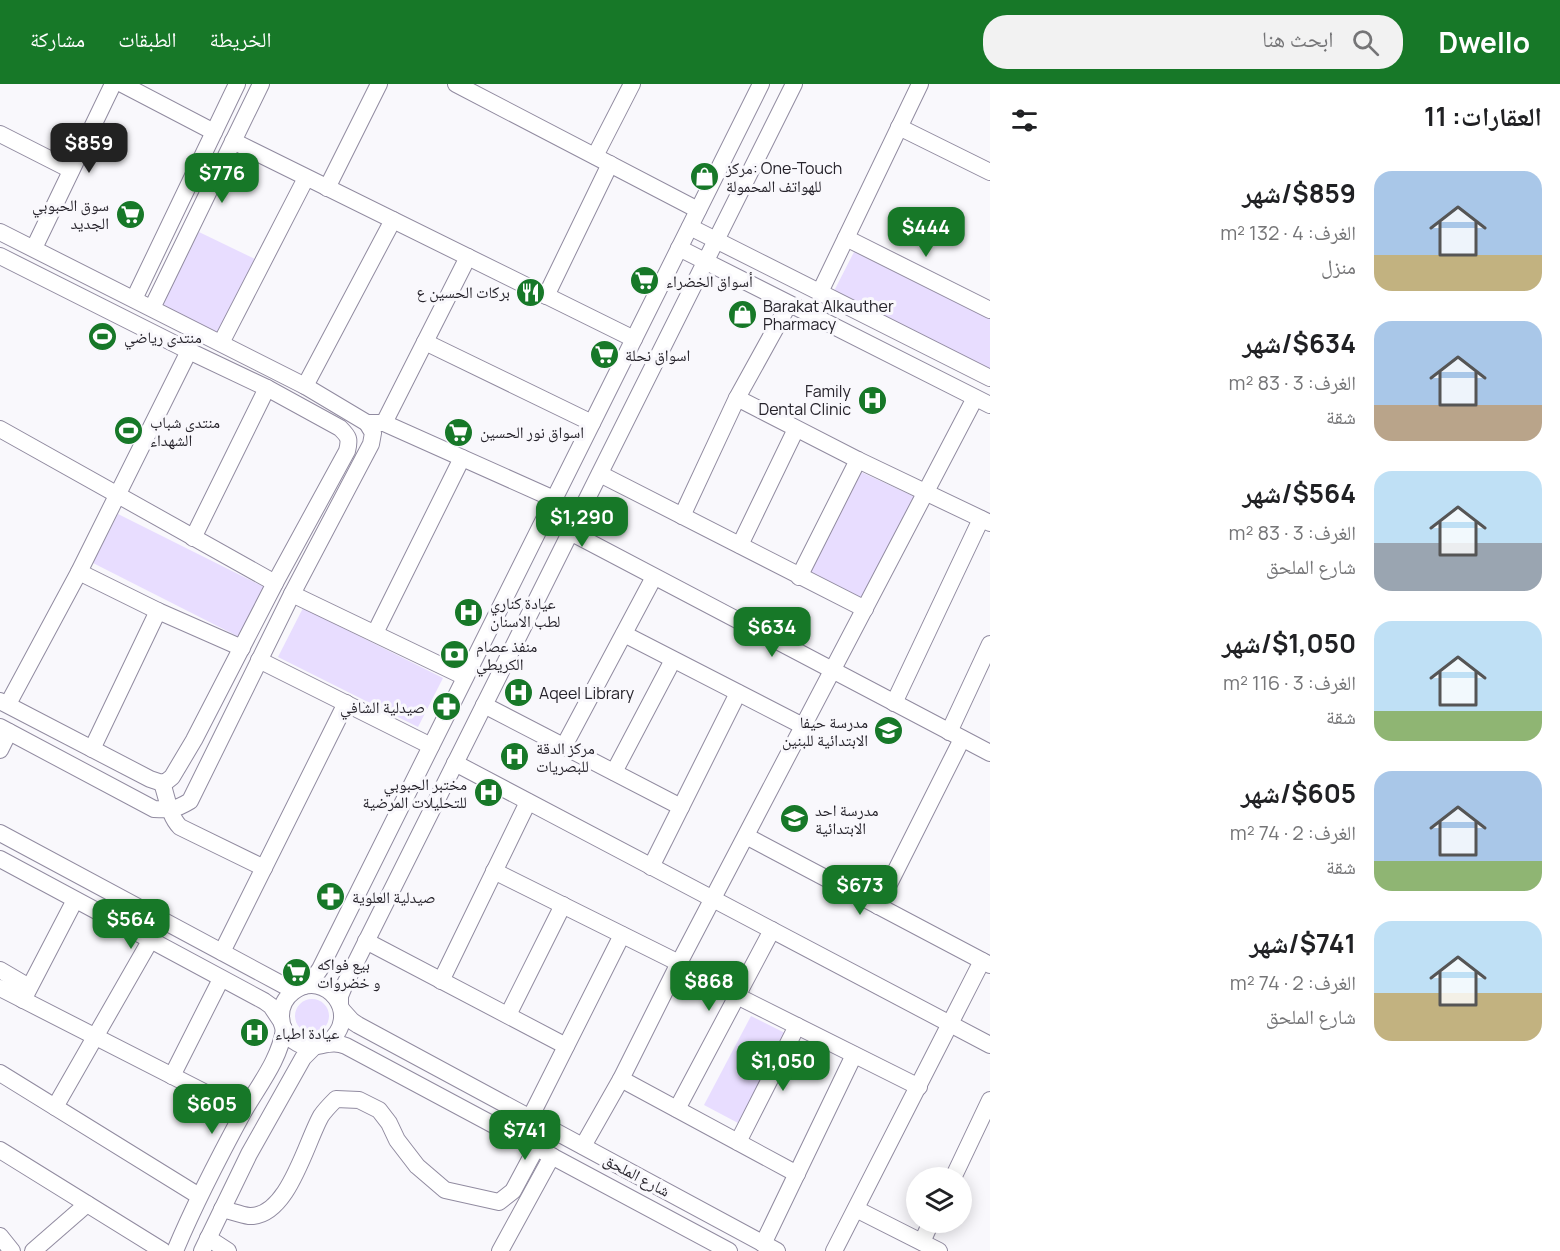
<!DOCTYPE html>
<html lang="ar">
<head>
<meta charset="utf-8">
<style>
  body { margin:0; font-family:Manrope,"Noto Naskh Arabic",sans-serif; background:#f2f2f2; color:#202124; direction:rtl; height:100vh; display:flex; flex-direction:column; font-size:22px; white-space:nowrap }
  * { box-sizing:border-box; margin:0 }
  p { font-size:20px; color:#757577 }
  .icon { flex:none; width:33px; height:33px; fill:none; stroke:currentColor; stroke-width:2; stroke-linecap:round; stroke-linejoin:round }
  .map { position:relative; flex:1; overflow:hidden; direction:ltr }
  .drawer { display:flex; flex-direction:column; background:#fff; width:570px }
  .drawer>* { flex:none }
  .buttons { position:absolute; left:906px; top:1083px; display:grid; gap:12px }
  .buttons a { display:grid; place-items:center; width:66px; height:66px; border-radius:50%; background:#fff; box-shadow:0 3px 15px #0003; font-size:30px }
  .price { position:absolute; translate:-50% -51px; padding:0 14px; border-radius:12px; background:#177828; color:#fff; font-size:20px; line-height:39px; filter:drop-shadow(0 2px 3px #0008) }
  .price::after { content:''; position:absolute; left:50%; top:36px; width:18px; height:14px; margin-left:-9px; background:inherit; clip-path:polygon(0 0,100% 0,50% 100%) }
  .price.active { background:#222; color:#fff }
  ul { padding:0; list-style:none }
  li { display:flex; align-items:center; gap:18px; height:150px; padding:0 18px }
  li span { display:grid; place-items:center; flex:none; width:168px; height:120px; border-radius:18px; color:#555 }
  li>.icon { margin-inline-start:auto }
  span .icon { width:72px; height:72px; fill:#fffc; stroke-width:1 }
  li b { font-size:26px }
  h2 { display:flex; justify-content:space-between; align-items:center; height:72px; padding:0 18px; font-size:26px }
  header { display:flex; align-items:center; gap:36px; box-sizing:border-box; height:84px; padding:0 30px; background:#177828; color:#fff }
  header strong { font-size:28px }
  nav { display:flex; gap:33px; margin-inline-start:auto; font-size:21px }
  .search { width:420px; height:54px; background:#f2f2f2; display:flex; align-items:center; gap:15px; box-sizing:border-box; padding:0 21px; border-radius:24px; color:#757577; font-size:22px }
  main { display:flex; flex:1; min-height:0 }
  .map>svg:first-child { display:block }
</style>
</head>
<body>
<header>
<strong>Dwello</strong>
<div class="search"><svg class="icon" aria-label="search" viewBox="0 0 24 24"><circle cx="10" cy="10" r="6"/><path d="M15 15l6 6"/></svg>ابحث هنا</div>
<nav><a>الخريطة</a><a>الطبقات</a><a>مشاركة</a></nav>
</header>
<main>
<section class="drawer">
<h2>العقارات: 11<svg class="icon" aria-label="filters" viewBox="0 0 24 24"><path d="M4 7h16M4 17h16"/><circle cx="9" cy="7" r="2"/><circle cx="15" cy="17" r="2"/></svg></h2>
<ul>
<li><span style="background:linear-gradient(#a9c7e8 70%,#c2b280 0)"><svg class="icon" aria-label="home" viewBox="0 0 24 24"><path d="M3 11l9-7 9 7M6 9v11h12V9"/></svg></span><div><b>$859/شهر</b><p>الغرف: 4 · 132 m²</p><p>منزل</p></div></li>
<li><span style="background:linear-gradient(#a9c7e8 70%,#b9a48a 0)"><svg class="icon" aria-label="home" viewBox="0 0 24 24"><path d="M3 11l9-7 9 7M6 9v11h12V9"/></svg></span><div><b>$634/شهر</b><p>الغرف: 3 · 83 m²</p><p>شقة</p></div></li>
<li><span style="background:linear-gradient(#bfe0f5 60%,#9aa5b1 0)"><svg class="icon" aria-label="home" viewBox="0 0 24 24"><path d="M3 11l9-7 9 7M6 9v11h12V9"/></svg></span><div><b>$564/شهر</b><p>الغرف: 3 · 83 m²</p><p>شارع الملحق</p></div></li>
<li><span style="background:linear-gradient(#bfe0f5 75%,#8fb573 0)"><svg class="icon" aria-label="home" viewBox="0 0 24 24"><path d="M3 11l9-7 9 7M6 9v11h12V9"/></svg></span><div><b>$1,050/شهر</b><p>الغرف: 3 · 116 m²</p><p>شقة</p></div></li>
<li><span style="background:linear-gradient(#a9c7e8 75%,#8fb573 0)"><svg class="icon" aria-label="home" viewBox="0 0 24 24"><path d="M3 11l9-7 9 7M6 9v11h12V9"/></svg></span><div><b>$605/شهر</b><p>الغرف: 2 · 74 m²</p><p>شقة</p></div></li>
<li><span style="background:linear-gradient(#bfe0f5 60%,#c2b280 0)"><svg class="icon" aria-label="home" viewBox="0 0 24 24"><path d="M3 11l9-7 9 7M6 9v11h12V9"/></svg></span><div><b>$741/شهر</b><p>الغرف: 2 · 74 m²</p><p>شارع الملحق</p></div></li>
</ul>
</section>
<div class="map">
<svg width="990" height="1167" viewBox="0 0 990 1167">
  <rect width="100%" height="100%" fill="#f9f8fc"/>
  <!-- green -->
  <g fill="#e8ddff">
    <path d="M199 148 257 176 220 250 162 221Z"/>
    <path d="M854 168 990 235V286L833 209Z"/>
    <path d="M859 387 915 413 865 517 809 491Z"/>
    <path d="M118 430 268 505 243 555 93 479Z"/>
    <path d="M303 524 443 594 418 643 278 573Z"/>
    <circle cx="312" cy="932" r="17"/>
    <path d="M751 932 785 949 738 1039 704 1021Z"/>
  </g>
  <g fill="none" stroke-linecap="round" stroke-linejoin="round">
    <defs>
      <g id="minor">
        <path d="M122 0 214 48"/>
        <path d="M456 0 698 126"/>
        <path d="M899 43 990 88"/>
        <path d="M0 50 71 86"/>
        <path d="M233 57 634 255"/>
        <path d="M595 72 632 0"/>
        <path d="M327 104 379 0"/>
        <path d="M690 143 990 294"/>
        <path d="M0 148 305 302 367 339H384L554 415"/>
        <path d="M846 154 990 226"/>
        <path d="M34 164 113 0"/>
        <path d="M679 164 990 321"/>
        <path d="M0 172 189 267 267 304 340 344C349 353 350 355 347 367L275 499 194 656 172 693 167 697 162 699 150 695 0 617"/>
        <path d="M820 208 920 0"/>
        <path d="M546 212 610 80"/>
        <path d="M134 215 237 0"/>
        <path d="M152 224 261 0"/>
        <path d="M425 258 592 339"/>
        <path d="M221 259 306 94"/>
        <path d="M305 302 393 136"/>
        <path d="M737 314 858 376 990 439"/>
        <path d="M384 339 468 173"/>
        <path d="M0 345 275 499"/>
        <path d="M600 390 865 525"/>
        <path d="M682 432 737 314 789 220"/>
        <path d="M570 448 990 669"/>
        <path d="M193 454 267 304"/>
        <path d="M740 461 796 345"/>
        <path d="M79 488 158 527 242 564"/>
        <path d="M799 493 858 376"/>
        <path d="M292 510 465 593"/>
        <path d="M375 549 462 374"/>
        <path d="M624 550 803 642"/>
        <path d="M259 576 431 662"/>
        <path d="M894 619 981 435"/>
        <path d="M8 620 79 488 189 267"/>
        <path d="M484 621 681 723"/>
        <path d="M0 643 154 725C171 726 175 726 190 717L292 510 371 360 373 349 367 339"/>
        <path d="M949 648 990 560"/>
        <path d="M564 662 654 493"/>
        <path d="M92 665 158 527"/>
        <path d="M0 666 9 648"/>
        <path d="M455 679 990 961"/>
        <path d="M614 688 673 576"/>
        <path d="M162 699C167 713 169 732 180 743L264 784"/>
        <path d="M0 749 285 902 292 905 298 904"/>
        <path d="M746 752 990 881"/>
        <path d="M0 775 264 917 271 922 281 937"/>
        <path d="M651 783 738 609"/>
        <path d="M494 787 679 879"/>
        <path d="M878 822 962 655"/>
        <path d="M366 857 566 962"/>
        <path d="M222 868 346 619"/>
        <path d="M0 886 29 903"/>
        <path d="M441 897 528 718"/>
        <path d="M304 902 313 895 320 885 761 0"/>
        <path d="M0 904 243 1028"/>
        <path d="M737 912 919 1003"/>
        <path d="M23 916 75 816"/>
        <path d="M340 919V912L345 900 794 0"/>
        <path d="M342 926 352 937 358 941 777 1167"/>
        <path d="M508 931 563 821"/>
        <path d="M327 959C364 932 325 883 293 908 285 914 281 923 281 932 281 943 287 954 297 959 314 969 328 954 346 962L729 1167"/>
        <path d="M0 989 199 1112"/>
        <path d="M172 992 221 895"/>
        <path d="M621 995 797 1090"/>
        <path d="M55 1023 150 857"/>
        <path d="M677 1025 772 846"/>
        <path d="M530 1034 622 851"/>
        <path d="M738 1058 797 942"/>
        <path d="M583 1062 621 995 679 879 975 314"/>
        <path d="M0 1066 163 1167"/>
        <path d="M953 1094 990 1016"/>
        <path d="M222 1125C231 1127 241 1131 249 1132 288 1134 306 1058 321 1032 325 1026 331 1020 336 1015L359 1016 379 1026 389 1039 397 1056 417 1082 445 1106 499 1118 513 1107 536 1064"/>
        <path d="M856 1125 939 1167"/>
        <path d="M0 1152 12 1167"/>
        <path d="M208 1154 228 1167"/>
        <path d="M922 1158 931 1138"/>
        <path d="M763 1160 854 971"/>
        <path d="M33 1167 87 1120"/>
        <path d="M175 1167C195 1119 219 1073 244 1027 259 1001 280 975 284 945"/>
        <path d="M202 1167 249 1070 303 974 314 963"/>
        <path d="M500 1167 552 1072"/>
        <path d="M834 1167 982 877"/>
      </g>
    </defs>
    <!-- minor casing -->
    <use href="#minor" stroke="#918ba0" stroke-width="18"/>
    <!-- minor -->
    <use href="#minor" stroke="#fff" stroke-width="16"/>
  </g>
  <!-- icons -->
  <defs>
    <symbol id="shop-disc" viewBox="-11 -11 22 22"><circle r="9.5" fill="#177828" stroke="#f9f8fc"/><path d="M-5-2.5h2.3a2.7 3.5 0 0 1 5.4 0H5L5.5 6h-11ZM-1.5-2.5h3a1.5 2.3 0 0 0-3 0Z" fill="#fff"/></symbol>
    <symbol id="supermarket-disc" viewBox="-11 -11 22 22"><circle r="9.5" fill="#177828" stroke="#f9f8fc"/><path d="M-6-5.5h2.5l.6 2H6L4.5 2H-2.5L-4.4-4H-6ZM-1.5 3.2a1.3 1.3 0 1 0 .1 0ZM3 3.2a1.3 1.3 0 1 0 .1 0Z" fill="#fff"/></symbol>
    <symbol id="restaurant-disc" viewBox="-11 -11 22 22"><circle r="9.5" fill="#177828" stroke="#f9f8fc"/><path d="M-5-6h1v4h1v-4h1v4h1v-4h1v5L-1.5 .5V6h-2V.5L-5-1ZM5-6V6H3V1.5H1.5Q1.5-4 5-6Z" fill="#fff"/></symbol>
    <symbol id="stadium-disc" viewBox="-11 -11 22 22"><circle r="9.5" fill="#177828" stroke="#f9f8fc"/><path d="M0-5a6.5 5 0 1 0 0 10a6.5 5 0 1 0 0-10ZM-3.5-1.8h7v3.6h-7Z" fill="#fff"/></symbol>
    <symbol id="hospital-disc" viewBox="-11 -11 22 22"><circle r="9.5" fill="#177828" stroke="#f9f8fc"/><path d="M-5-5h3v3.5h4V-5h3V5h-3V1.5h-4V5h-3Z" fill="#fff"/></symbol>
    <symbol id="bank-disc" viewBox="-11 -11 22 22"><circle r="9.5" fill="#177828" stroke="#f9f8fc"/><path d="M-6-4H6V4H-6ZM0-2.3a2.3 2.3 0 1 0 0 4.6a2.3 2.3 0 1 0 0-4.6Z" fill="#fff"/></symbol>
    <symbol id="pharmacy-disc" viewBox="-11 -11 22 22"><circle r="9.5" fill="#177828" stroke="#f9f8fc"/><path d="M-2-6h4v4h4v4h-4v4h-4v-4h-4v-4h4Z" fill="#fff"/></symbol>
    <symbol id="school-disc" viewBox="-11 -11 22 22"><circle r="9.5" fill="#177828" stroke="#f9f8fc"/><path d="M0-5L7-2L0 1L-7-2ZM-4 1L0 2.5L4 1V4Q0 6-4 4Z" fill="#fff"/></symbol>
  </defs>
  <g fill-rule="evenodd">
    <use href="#shop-disc" x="688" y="76" width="33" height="33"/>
    <use href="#supermarket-disc" x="114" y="114" width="33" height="33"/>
    <use href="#supermarket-disc" x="628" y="180" width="33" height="33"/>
    <use href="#restaurant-disc" x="514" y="192" width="33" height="33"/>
    <use href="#shop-disc" x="726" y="214" width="33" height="33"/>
    <use href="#stadium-disc" x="86" y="236" width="33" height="33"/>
    <use href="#supermarket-disc" x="588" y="254" width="33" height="33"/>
    <use href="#hospital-disc" x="856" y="300" width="33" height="33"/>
    <use href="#stadium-disc" x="112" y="330" width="33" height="33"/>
    <use href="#supermarket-disc" x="442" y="332" width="33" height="33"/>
    <use href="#hospital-disc" x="452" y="512" width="33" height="33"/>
    <use href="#bank-disc" x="438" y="554" width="33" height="33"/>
    <use href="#hospital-disc" x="502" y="592" width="33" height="33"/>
    <use href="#pharmacy-disc" x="430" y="606" width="33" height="33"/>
    <use href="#school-disc" x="872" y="630" width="33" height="33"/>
    <use href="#hospital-disc" x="498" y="656" width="33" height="33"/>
    <use href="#hospital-disc" x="472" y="692" width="33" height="33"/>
    <use href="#school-disc" x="778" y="718" width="33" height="33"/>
    <use href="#pharmacy-disc" x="314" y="796" width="33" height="33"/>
    <use href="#supermarket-disc" x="280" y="872" width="33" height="33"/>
    <use href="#hospital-disc" x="238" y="932" width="33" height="33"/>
  </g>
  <g text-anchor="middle" stroke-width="6" stroke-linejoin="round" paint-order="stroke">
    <!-- poi labels -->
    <g font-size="16" fill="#26232b" stroke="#f9f8fc" text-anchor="start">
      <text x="726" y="90">مركز: One-Touch<tspan x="726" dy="18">للهواتف المحمولة</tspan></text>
      <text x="109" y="127" text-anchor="end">سوق الحبوبي<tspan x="109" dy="18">الجديد</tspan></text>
      <text x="666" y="203">أسواق الخضراء</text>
      <text x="510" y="214" text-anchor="end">بركات الحسين ع</text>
      <text x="763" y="228">Barakat Alkauther<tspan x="763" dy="18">Pharmacy</tspan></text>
      <text x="124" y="259">منتدى رياضي</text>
      <text x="625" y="277">اسواق نحلة</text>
      <text x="851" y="313" text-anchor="end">Family<tspan x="851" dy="18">Dental Clinic</tspan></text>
      <text x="150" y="344">منتدى شباب<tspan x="150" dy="18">الشهداء</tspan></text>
      <text x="480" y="354">اسواق نور الحسين</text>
      <text x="490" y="525">عيادة كناري<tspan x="490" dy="18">لطب الاسنان</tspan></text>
      <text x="476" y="568">منفذ عصام<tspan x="476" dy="18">الكريطي</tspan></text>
      <text x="539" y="615">Aqeel Library</text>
      <text x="425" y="629" text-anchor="end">صيدلية الشافي</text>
      <text x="868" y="644" text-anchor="end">مدرسة حيفا<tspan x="868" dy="18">الابتدائية للبنين</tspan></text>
      <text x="536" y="670">مركز الدقة<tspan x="536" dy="18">للبصريات</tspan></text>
      <text x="467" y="706" text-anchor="end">مختبر الحبوبي<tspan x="467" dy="18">للتحليلات المرضية</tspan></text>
      <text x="815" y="732">مدرسة احد<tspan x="815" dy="18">الابتدائية</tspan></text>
      <text x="352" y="819">صيدلية العلوية</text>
      <text x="317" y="886">بيع فواكه<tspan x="317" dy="18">و خضروات</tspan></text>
      <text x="275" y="955">عيادة اطباء</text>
    </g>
    <!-- street labels -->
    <g font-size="16" fill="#26232b" stroke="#f9f8fc">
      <text transform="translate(637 1091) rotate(28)" y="6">شارع الملحق</text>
    </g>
  </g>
</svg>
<div class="buttons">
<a><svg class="icon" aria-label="layers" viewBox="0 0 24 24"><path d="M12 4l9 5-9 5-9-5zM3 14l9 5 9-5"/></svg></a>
</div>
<b class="price active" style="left:89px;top:90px">$859</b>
<b class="price" style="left:222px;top:120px">$776</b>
<b class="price" style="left:926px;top:174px">$444</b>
<b class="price" style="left:582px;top:464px">$1,290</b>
<b class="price" style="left:772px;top:574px">$634</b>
<b class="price" style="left:860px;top:832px">$673</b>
<b class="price" style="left:131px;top:866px">$564</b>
<b class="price" style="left:709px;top:928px">$868</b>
<b class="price" style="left:783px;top:1008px">$1,050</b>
<b class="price" style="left:212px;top:1051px">$605</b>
<b class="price" style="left:525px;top:1077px">$741</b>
</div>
</main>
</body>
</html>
